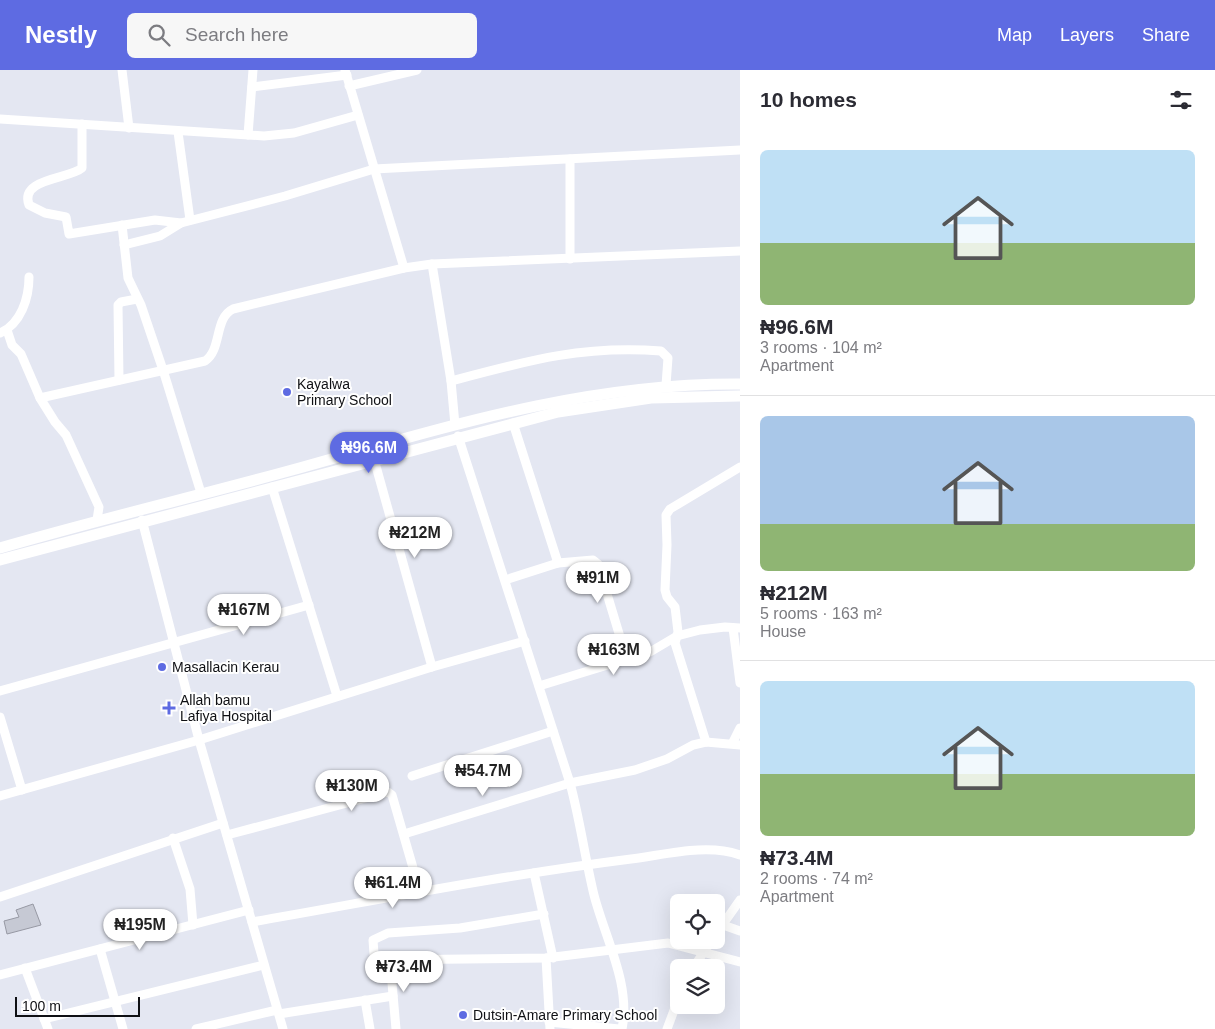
<!DOCTYPE html>
<html lang="en">
<head>
<meta charset="utf-8">
<style>
  body { margin:0; font-family:Helvetica,sans-serif; background:#f7f7f7; color:#2b2b33; height:100vh; display:flex; flex-direction:column; font-size:19px; white-space:nowrap }
  * { box-sizing:border-box; margin:0 }
  p { font-size:16px; color:#7c7c81 }
  .icon { flex:none; width:28px; height:28px; fill:none; stroke:currentColor; stroke-width:2; stroke-linecap:round; stroke-linejoin:round }
  .map { position:relative; flex:1; overflow:hidden }
  .side { display:flex; flex-direction:column; background:#fff; width:475px }
  .side>* { flex:none }
  .buttons { position:absolute; left:670px; top:824px; display:grid; gap:10px }
  .buttons a { display:grid; place-items:center; width:55px; height:55px; border-radius:8px; background:#fff; box-shadow:0 5px 20px #0002; font-size:25px }
  .scale { position:absolute; left:15px; bottom:12px; width:125px; box-sizing:border-box; padding-left:5px; border:2px solid #0f1014; border-top:0; font-size:14px; line-height:18px; white-space:nowrap; color:#0f1014; -webkit-text-stroke:4px #fff; paint-order:stroke }
  .price { position:absolute; translate:-50% -42px; padding:0 11px; border-radius:18px; background:#fff; color:#222; font-size:16px; line-height:32px; filter:drop-shadow(0 1px 2px #0008) }
  .price::after { content:''; position:absolute; left:50%; top:30px; width:15px; height:11px; margin-left:-8px; background:inherit; clip-path:polygon(0 0,100% 0,50% 100%) }
  .price.active { background:#5e6be2; color:#fff }
  ul { padding:0; list-style:none }
  li { display:grid; align-content:center; gap:10px; height:265px; padding:0 20px }
  li+li { border-top:1px solid #e1e1e2 }
  li span { display:grid; place-items:center; height:155px; border-radius:8px; color:#555 }
  li>.icon { margin-inline-start:auto }
  span .icon { width:90px; height:90px; fill:#fffc; stroke-width:1 }
  li b { font-size:21px }
  h2 { display:flex; justify-content:space-between; align-items:center; height:60px; padding:0 20px; font-size:21px }
  header { display:flex; align-items:center; gap:30px; box-sizing:border-box; height:70px; padding:0 25px; background:#5e6be2; color:#fff }
  header strong { font-size:24px }
  nav { display:flex; gap:28px; margin-inline-start:auto; font-size:18px }
  .search { width:350px; height:45px; background:#f7f7f7; display:flex; align-items:center; gap:12px; box-sizing:border-box; padding:0 18px; border-radius:8px; color:#7c7c81; font-size:19px }
  main { display:flex; flex:1; min-height:0 }
  .map>svg:first-child { display:block }
</style>
</head>
<body>
<header>
<strong>Nestly</strong>
<div class="search"><svg class="icon" aria-label="search" viewBox="0 0 24 24"><circle cx="10" cy="10" r="6"/><path d="M15 15l6 6"/></svg>Search here</div>
<nav><a>Map</a><a>Layers</a><a>Share</a></nav>
</header>
<main>
<div class="map">
<svg width="740" height="959" viewBox="0 0 740 959">
  <rect width="100%" height="100%" fill="#e4e7f2"/>
  <!-- building -->
  <path fill="#c6c9d4" stroke="#9799a4" d="M33 834 41 855 7 864 4 851 19 847 16 840Z"/>
  <g fill="none" stroke-linecap="round" stroke-linejoin="round">
    <!-- minor -->
    <g stroke="#fff" stroke-width="9">
      <path d="M122 0 129 58"/>
      <path d="M345 0 404 198"/>
      <path d="M349 16 417 0"/>
      <path d="M252 17 347 5"/>
      <path d="M0 49 264 66 294 63 358 45"/>
      <path d="M82 54V98C70 109 19 108 29 135L45 143 66 147 69 164 155 150 181 153"/>
      <path d="M178 62 190 150"/>
      <path d="M248 65 253 0"/>
      <path d="M122 155 128 208 141 235 163 300 201 423"/>
      <path d="M124 175 160 166 181 153 285 126 374 99 740 80"/>
      <path d="M570 189V89"/>
      <path d="M432 194 451 311 455 355"/>
      <path d="M7 260 12 275 21 284 40 328 55 352 66 365 99 437 97 450"/>
      <path d="M0 263C21 254 29 228 29 207"/>
      <path d="M119 310 118 235 121 232 137 229"/>
      <path d="M451 311C526 291 582 275 661 281L668 288 666 315"/>
      <path d="M40 328 205 291C222 280 214 248 233 239L404 198 432 194 740 181"/>
      <path d="M513 353 558 493"/>
      <path d="M458 366 570 713C580 750 585 788 594 825 605 868 631 914 622 959"/>
      <path d="M374 389 432 597"/>
      <path d="M272 417 337 626"/>
      <path d="M142 450 199 670 283 959"/>
      <path d="M505 510 558 493 593 490 598 494 627 590"/>
      <path d="M733 558 740 613"/>
      <path d="M539 616 650 582 677 566 700 560 725 557 740 558"/>
      <path d="M0 621 309 535"/>
      <path d="M0 647 22 720"/>
      <path d="M706 672 675 573 678 562 675 537 667 527 665 520 667 475 666 445 670 439 740 397"/>
      <path d="M733 672 740 658"/>
      <path d="M412 706 553 661"/>
      <path d="M0 726 199 670 432 597 525 571"/>
      <path d="M404 764 570 713 635 700 667 689 693 675 706 672 740 675"/>
      <path d="M227 765 388 722 392 725 420 822"/>
      <path d="M173 768 190 819 193 855"/>
      <path d="M534 803 553 888"/>
      <path d="M0 827 223 753"/>
      <path d="M544 844 460 858 388 863 373 870 374 884 378 890 546 888 668 873 740 892"/>
      <path d="M252 852C378 830 504 805 631 789 664 785 707 773 740 785"/>
      <path d="M723 855 740 861"/>
      <path d="M716 864 740 830"/>
      <path d="M100 879 123 959"/>
      <path d="M546 888 550 959"/>
      <path d="M390 890 396 959"/>
      <path d="M25 898 48 959"/>
      <path d="M693 898 712 870"/>
      <path d="M0 905 249 840"/>
      <path d="M365 930 370 959"/>
      <path d="M279 944 393 926"/>
      <path d="M44 949 264 895"/>
      <path d="M549 952 619 959"/>
      <path d="M196 959 277 940"/>
      <path d="M667 959 679 927"/>
    </g>
    <!-- secondary -->
    <g stroke="#fff" stroke-width="11">
      <path d="M0 478C100 449 202 425 303 397 449 356 586 313 740 314"/>
      <path d="M0 490 558 342 651 328 740 326"/>
    </g>
  </g>
  <!-- markers -->
  <g fill="#5e6be2" stroke="#fff" stroke-width="2">
    <circle cx="287" cy="322" r="5"/>
    <circle cx="162" cy="597" r="5"/>
    <path d="M166.5 630.5h5v5h5v5h-5v5h-5v-5h-5v-5h5z"/>
    <circle cx="463" cy="945" r="5"/>
  </g>
  <g text-anchor="middle" stroke-width="4" stroke-linejoin="round" paint-order="stroke">
    <!-- poi labels -->
    <g font-size="14" fill="#0f1014" stroke="#fff" text-anchor="start">
      <text x="297" y="319">Kayalwa<tspan x="297" dy="16">Primary School</tspan></text>
      <text x="172" y="602">Masallacin Kerau</text>
      <text x="180" y="635">Allah bamu<tspan x="180" dy="16">Lafiya Hospital</tspan></text>
      <text x="473" y="950">Dutsin-Amare Primary School</text>
    </g>
  </g>
</svg>
<div class="buttons">
<a><svg class="icon" aria-label="locate" viewBox="0 0 24 24"><circle cx="12" cy="12" r="6"/><path d="M12 2v4M12 18v4M2 12h4M18 12h4"/></svg></a>
<a><svg class="icon" aria-label="layers" viewBox="0 0 24 24"><path d="M12 4l9 5-9 5-9-5zM3 14l9 5 9-5"/></svg></a>
</div>
<div class="scale">100 m</div>
<b class="price active" style="left:369px;top:404px">₦96.6M</b>
<b class="price" style="left:415px;top:489px">₦212M</b>
<b class="price" style="left:598px;top:534px">₦91M</b>
<b class="price" style="left:244px;top:566px">₦167M</b>
<b class="price" style="left:614px;top:606px">₦163M</b>
<b class="price" style="left:483px;top:727px">₦54.7M</b>
<b class="price" style="left:352px;top:742px">₦130M</b>
<b class="price" style="left:393px;top:839px">₦61.4M</b>
<b class="price" style="left:140px;top:881px">₦195M</b>
<b class="price" style="left:404px;top:923px">₦73.4M</b>
</div>
<section class="side">
<h2>10 homes<svg class="icon" aria-label="filters" viewBox="0 0 24 24"><path d="M4 7h16M4 17h16"/><circle cx="9" cy="7" r="2"/><circle cx="15" cy="17" r="2"/></svg></h2>
<ul>
<li><span style="background:linear-gradient(#bfe0f5 60%,#8fb573 0)"><svg class="icon" aria-label="home" viewBox="0 0 24 24"><path d="M3 11l9-7 9 7M6 9v11h12V9"/></svg></span><div><b>₦96.6M</b><p>3 rooms · 104 m²</p><p>Apartment</p></div></li>
<li><span style="background:linear-gradient(#a9c7e8 70%,#8fb573 0)"><svg class="icon" aria-label="home" viewBox="0 0 24 24"><path d="M3 11l9-7 9 7M6 9v11h12V9"/></svg></span><div><b>₦212M</b><p>5 rooms · 163 m²</p><p>House</p></div></li>
<li><span style="background:linear-gradient(#bfe0f5 60%,#8fb573 0)"><svg class="icon" aria-label="home" viewBox="0 0 24 24"><path d="M3 11l9-7 9 7M6 9v11h12V9"/></svg></span><div><b>₦73.4M</b><p>2 rooms · 74 m²</p><p>Apartment</p></div></li>
</ul>
</section>
</main>
</body>
</html>
